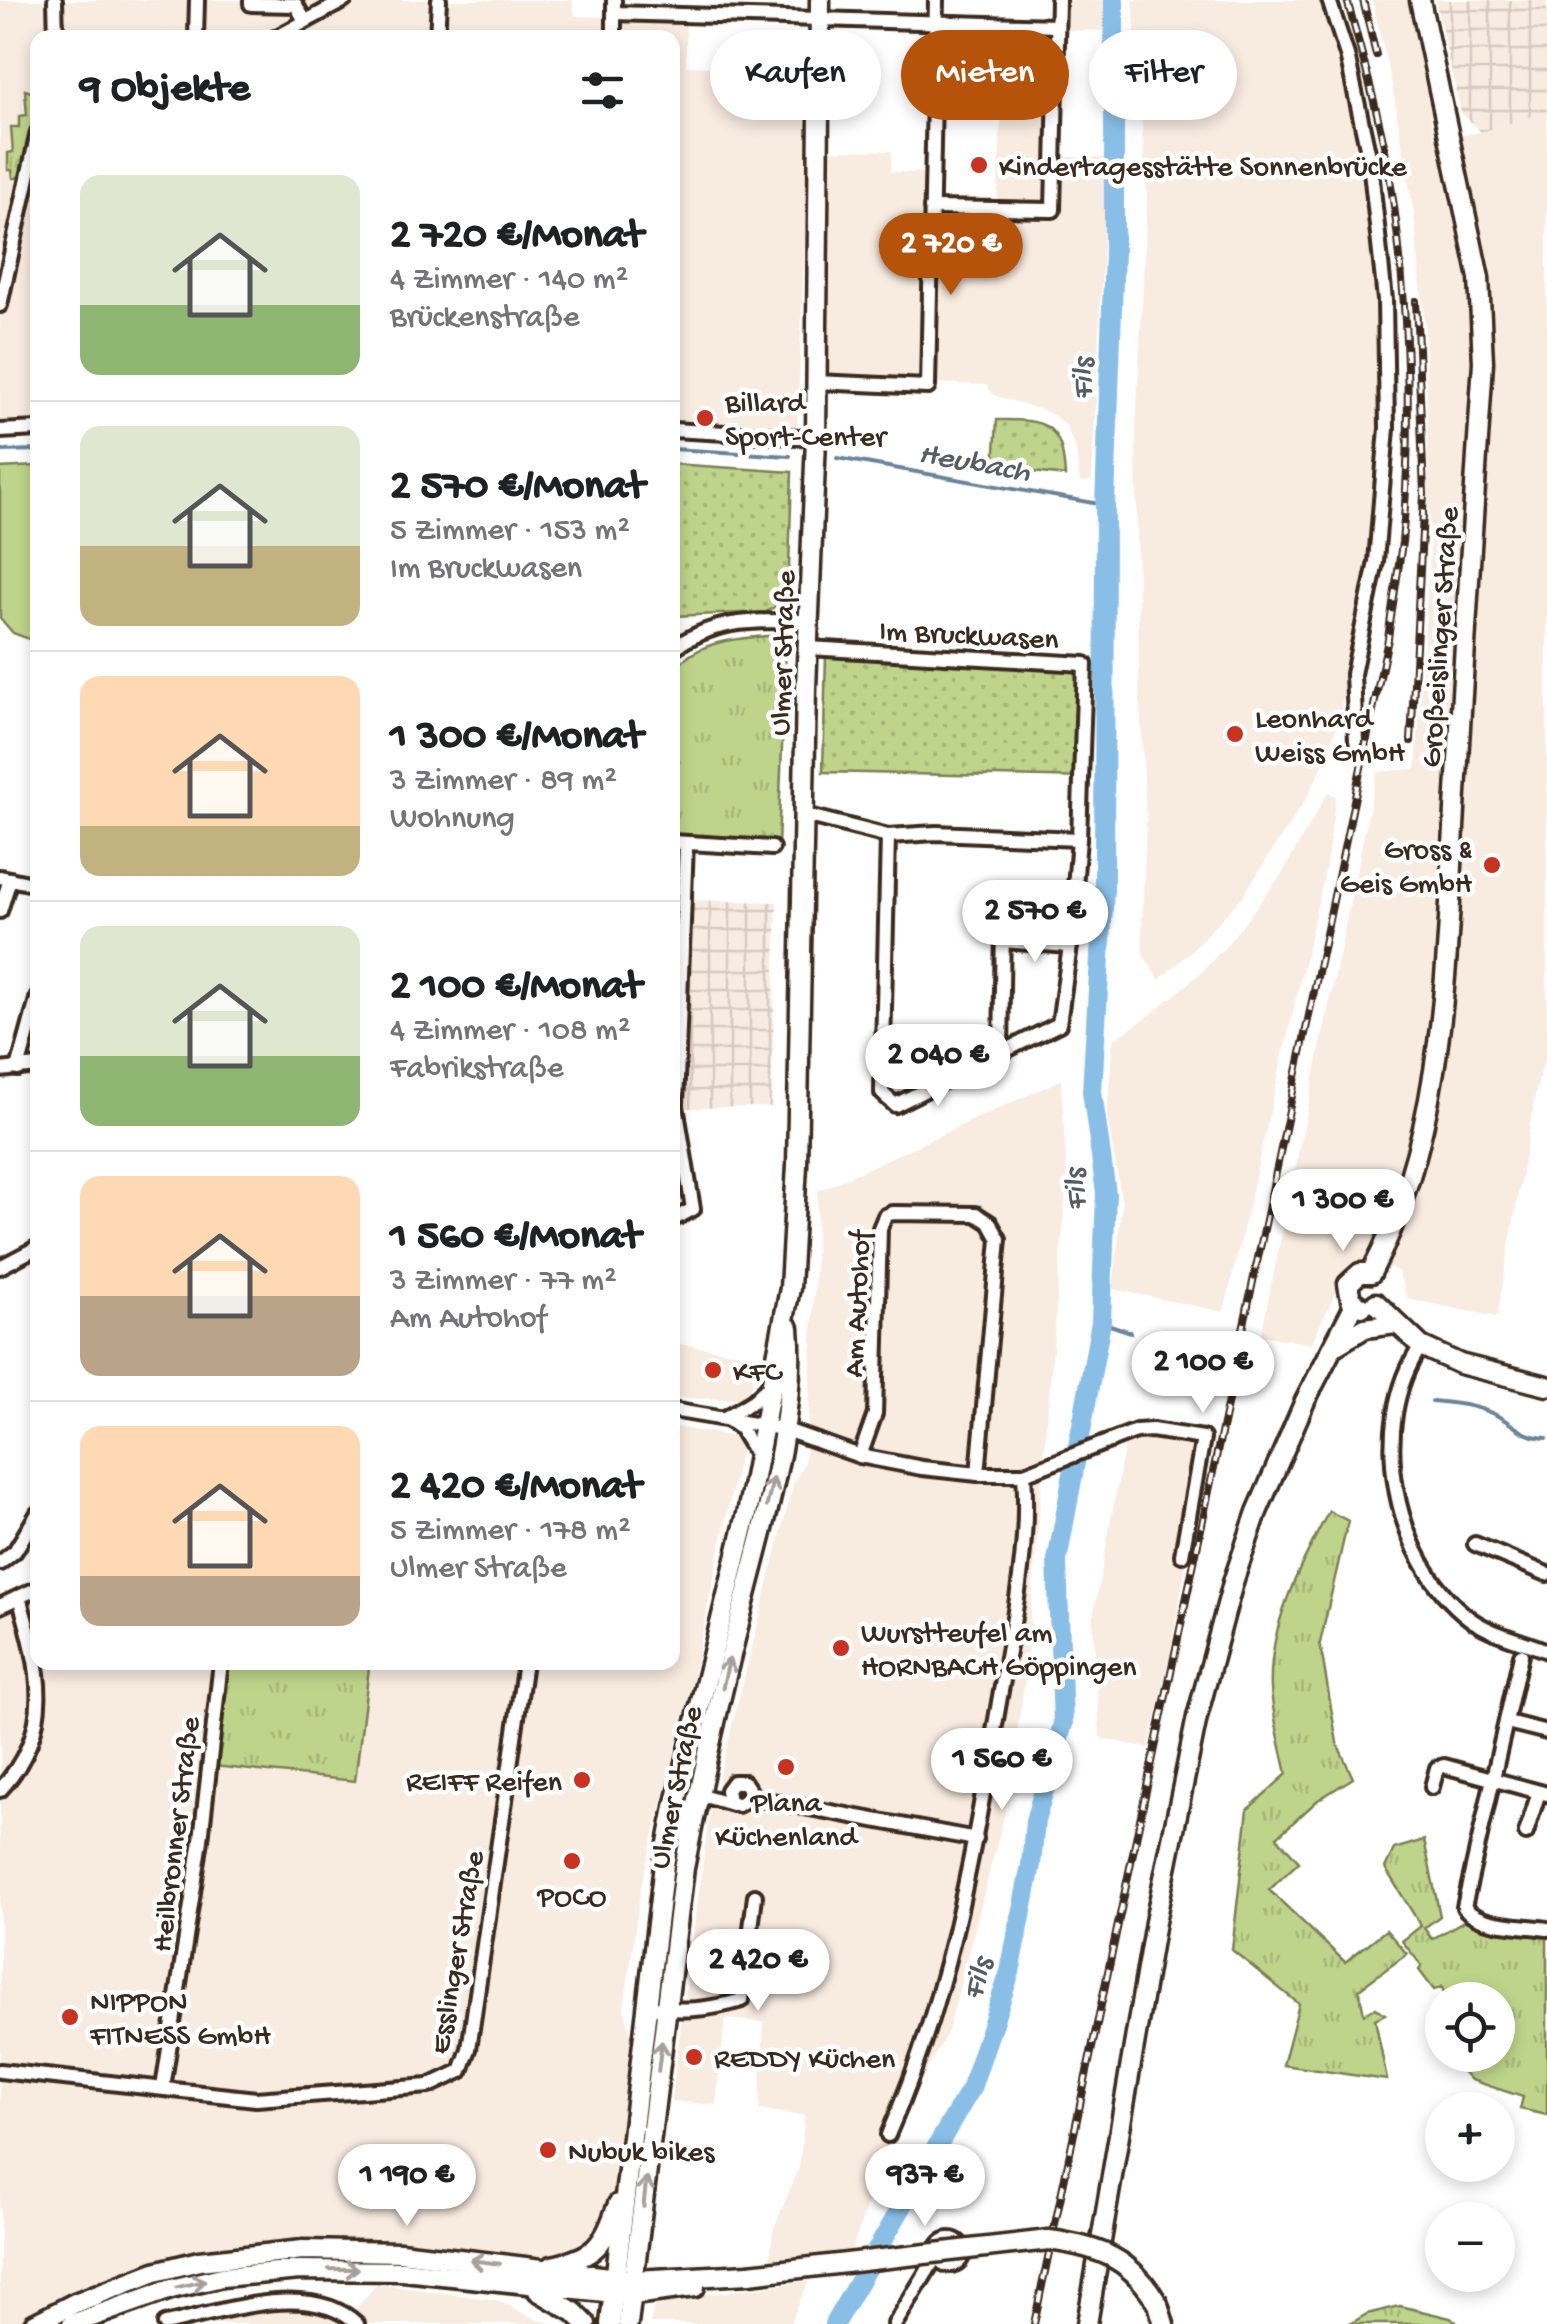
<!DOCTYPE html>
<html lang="de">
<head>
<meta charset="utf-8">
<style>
  body { margin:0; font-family:"Gochi Hand",sans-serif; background:#f6f6f6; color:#202124; height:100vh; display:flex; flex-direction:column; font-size:38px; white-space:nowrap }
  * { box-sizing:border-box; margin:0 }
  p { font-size:32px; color:#757577 }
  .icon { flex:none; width:55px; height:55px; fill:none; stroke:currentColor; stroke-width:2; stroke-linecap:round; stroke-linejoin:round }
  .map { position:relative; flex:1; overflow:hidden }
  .panel { position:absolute; left:30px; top:30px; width:650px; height:1640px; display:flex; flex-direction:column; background:#fff; border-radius:20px; box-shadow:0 5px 15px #0003 }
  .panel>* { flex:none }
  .top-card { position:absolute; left:710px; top:30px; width:685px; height:90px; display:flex; gap:20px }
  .buttons { position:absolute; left:1425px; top:1982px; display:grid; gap:20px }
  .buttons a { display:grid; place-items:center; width:90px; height:90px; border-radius:50%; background:#fff; box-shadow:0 5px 15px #0003; font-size:50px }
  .price { position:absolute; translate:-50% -85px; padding:0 22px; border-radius:35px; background:#fff; color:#222; font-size:32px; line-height:65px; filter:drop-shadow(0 2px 5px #0008) }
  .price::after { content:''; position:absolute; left:50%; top:60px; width:30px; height:22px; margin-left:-15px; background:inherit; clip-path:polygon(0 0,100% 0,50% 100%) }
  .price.selected { background:#b45309; color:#fff }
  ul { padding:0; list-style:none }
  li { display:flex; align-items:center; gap:30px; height:250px; padding:0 50px }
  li+li { border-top:2px solid #e0e0e0 }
  li span { display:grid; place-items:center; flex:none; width:280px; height:200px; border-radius:20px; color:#555 }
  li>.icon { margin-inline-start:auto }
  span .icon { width:120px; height:120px; fill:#fffc; stroke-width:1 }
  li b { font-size:42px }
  h2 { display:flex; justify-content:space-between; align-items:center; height:120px; padding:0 50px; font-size:42px }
  .chip { padding:0 35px; border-radius:45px; background:#fff; box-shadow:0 5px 15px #0003; font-size:35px; line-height:90px }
  .chip.selected { background:#b45309; color:#fff }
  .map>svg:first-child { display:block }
</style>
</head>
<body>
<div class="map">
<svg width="1547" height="2324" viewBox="0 0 1547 2324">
  <defs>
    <pattern id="industrial-grid" width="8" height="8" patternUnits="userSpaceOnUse" patternTransform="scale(2.5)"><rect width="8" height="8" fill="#f8ebe0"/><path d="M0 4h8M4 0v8" fill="none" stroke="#d6cac0"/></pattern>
    <pattern id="grass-tufts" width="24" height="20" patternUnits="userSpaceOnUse" patternTransform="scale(2.5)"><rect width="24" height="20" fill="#bed48a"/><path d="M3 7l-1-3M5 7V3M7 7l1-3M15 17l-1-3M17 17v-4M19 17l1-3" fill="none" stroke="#a4b677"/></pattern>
    <pattern id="park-dots" width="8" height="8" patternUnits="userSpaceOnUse" patternTransform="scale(2.5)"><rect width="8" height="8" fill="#bed48a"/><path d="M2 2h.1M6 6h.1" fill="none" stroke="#a4b677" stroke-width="1.8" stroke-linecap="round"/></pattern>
  </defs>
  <rect width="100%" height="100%" fill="#fff"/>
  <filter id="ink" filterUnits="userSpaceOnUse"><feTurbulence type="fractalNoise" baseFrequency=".01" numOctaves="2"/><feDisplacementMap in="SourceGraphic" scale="20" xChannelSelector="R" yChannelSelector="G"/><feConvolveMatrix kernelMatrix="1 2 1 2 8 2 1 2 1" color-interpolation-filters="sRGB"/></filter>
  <g filter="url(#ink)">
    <!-- built -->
    <g fill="#f8ebe0">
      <path d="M0 0H572L575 16 610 17 611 23H686V66L805 70 806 200 797 431 673 425 672 38H38L37 420 0 421Z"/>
      <path d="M1061 0H1106L1108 31 1061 30Z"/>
      <path d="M1133 0H1323L1361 137 1379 331 1381 432 1373 534 1340 713 1327 757 1307 797 1243 896 1187 955 1159 980 1143 954 1142 928 1146 821 1139 679 1136 430 1147 197Z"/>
      <path d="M1372 0H1409L1435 139 1481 132 1547 112V1052L1537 1085 1497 1317 1408 1299 1398 1271 1365 1260 1344 1275 1311 1344 1261 1335 1377 772 1416 769 1430 552 1425 326 1414 214 1391 80Z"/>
      <path d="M1002 100H1050L1049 156 1107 158 1092 480 1080 483 1076 450 1065 424 1048 412 994 395 986 385 823 379 829 150 892 151 891 172 928 173V208L997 210Z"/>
      <path d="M1328 792 1336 796 1325 872 1224 1312 1113 1289 1122 1203 1107 1116 1113 1040 1147 1018 1203 971 1226 946 1282 874Z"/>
      <path d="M1061 1080 1067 1180 1025 1680 1004 1816 948 2031 891 2135 850 2255 769 2264 773 2231 799 2167 805 2116 759 2110 764 2022 725 2019 716 2105 671 2101 709 1817 793 1485 804 1463 809 1417 818 1191Z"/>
      <path d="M673 1343 754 1355 752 1385 740 1399 673 1398Z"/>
      <path d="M673 1427 743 1438 691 1687 641 1886 624 2009 633 2041 616 2199 586 2250 553 2261 360 2241 288 2242 219 2250 147 2265 98 2283 11 2324H0V1600L37 1582 38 1662H672Z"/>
      <path d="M1149 1438 1207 1447 1168 1664 1149 1748 1100 1738 1093 1618 1125 1443Z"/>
      <path d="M809 2281 790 2324H650L655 2301Z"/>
      <path d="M377 2284 497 2300 537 2320 555 2324H183L299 2304 354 2311Z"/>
    </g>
    <!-- industrial -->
    <g fill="url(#industrial-grid)">
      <path d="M1435 0H1547V112L1481 132 1461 113Z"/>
      <path d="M691 900 777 902 771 1107 684 1108Z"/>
    </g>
    <!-- grass -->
    <g fill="url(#grass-tufts)" stroke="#7c7f54" stroke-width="2.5">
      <path d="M25 90 35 93 36 101 23 171 17 178H13L12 170H8V153L13 152 11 127H19V116L27 115Z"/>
      <path d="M779 635 786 644 778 847 673 841V671C699 638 740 639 779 635Z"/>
      <path d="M1329 1511 1348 1521 1320 1643 1337 1743 1353 1778 1318 1800 1277 1837 1299 1862 1269 1890 1345 1962 1386 1930 1407 1954 1359 1989 1364 2014 1376 2008 1385 2014 1375 2019 1387 2080 1283 2065 1299 2004 1232 1950 1248 1809 1287 1774C1281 1746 1273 1718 1271 1689 1268 1626 1300 1565 1329 1511Z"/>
      <path d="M330 1662 369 1668 355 1781 213 1766 226 1663Z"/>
      <path d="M1424 1840 1440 1916 1424 1928 1432 1939 1467 1919 1547 1935V2115L1520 2109 1523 2097 1471 2080 1458 2066V2055H1498V2000H1446L1442 1987 1434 1990 1419 1970 1422 1966 1402 1941 1421 1926 1385 1868 1394 1849Z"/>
      <path d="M1400 2306 1450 2318 1460 2324H1350L1367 2314Z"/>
    </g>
    <!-- park -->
    <g fill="url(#park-dots)" stroke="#7c7f54" stroke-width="2.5">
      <path d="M997 420C1047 419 1062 424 1065 476L994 467Z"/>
      <path d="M672 464 792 472 788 599 766 612 673 616Z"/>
      <path d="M826 652 1088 667V778L823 772Z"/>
    </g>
    <!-- pitch -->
    <path fill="#bed48a" stroke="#7c7f54" stroke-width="2.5" d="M37 466H38L37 642 13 633 0 618V468Z"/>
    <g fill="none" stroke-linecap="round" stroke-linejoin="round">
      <!-- stream -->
      <g stroke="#6a8397" stroke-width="4">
        <path d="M672 449 790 456"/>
        <path d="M0 451 38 450"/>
        <path d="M837 458 1105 505"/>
        <path d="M1101 1322 1131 1332"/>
        <path d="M1432 1401C1454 1403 1475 1405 1496 1415 1517 1426 1522 1437 1547 1438"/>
      </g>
      <!-- river -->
      <path stroke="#89bfe7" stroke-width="20" d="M834 2324 971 2088 1010 1972 1031 1865 1035 1821 1063 1724 1057 1561 1101 1322 1106 1193 1092 1091 1104 890 1105 505 1114 252V0"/>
      <defs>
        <g id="street">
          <path d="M55 0 56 38"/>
          <path d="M251 0V4L296 5 305 21"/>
          <path d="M1329 0 1347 55 1370 161 1385 300 1387 428 1376 562 1353 674 1356 741"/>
          <path d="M614 13 1057 26"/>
          <path d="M196 38 197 0"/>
          <path d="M275 38 345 0"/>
          <path d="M437 38 439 0"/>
          <path d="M614 38V0"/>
          <path d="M931 208 1053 210 1058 0"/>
          <path d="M0 305 38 132"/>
          <path d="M815 382 928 387 936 0"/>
          <path d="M672 430 816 438"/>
          <path d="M0 431 38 429"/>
          <path d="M808 648 1085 664 1079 839 1070 946 1059 1024 895 1105 882 1093 888 836"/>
          <path d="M672 649C717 617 757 621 809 621"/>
          <path d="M805 815 888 836 936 833 1079 839"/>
          <path d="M672 842 772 848"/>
          <path d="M0 877 38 885"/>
          <path d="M0 911 10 879"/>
          <path d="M1003 941 1070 946"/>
          <path d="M1001 1053 1003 924"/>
          <path d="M18 1069 38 996"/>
          <path d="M0 1070 38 1066"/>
          <path d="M672 1220 693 1209 676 1106 686 843"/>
          <path d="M0 1267 38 1247"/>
          <path d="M1421 1346C1367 1425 1393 1560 1469 1618 1490 1634 1523 1641 1547 1651"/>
          <path d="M672 1410 783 1429 860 1456 922 1468 978 1474H1024L1136 1431 1152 1430 1203 1438 1182 1555"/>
          <path d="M725 1418 753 1401 771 1384"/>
          <path d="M727 1419 740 1428 758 1458"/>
          <path d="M860 1456 875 1414 880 1228 885 1216 892 1213 976 1214 990 1223 999 1239 978 1474"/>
          <path d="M1475 1544 1547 1574"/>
          <path d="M0 1563 15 1551 38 1513"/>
          <path d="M0 1606 38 1588"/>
          <path d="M1521 1655 1464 1907C1478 1927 1524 1925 1547 1929"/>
          <path d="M1507 1722 1547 1732"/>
          <path d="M1432 1787 1437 1768 1444 1766 1547 1794"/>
          <path d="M0 1790C56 1729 40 1669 19 1597"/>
          <path d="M698 1794 732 1804"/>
          <path d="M750 1797V1791L744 1782H733L727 1790 729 1801 738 1805 750 1797 976 1839"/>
          <path d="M1526 1833 1539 1792"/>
          <path d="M647 2007C681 2012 709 2010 742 2000L755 1896"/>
          <path d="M0 2071 256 2099 429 2086 461 2071 469 2049 525 1662"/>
          <path d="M163 2088 201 1840 221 1662"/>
          <path d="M888 2135C950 1994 972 1857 998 1708 1011 1632 1030 1551 1024 1474"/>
          <circle cx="950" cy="2252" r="13"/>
          <path d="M165 2324C221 2312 311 2280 357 2324"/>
          <path d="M895 2324 937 2255"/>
        </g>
        <g id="secondary">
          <path d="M1371 1273C1448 1126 1446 954 1456 793 1465 649 1473 506 1483 362L1479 278 1420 0"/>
          <path d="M1376 1303 1421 1346 1460 1364 1547 1386"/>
          <path d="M1362 1307 1351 1300 1348 1284 1360 1273H1371"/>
          <path d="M1333 1347 1365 1328 1396 1324"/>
          <path d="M552 2266C597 2256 603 2246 618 2204"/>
          <path d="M538 2291 574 2312 586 2324"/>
          <path d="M1158 2304 1164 2324"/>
          <path d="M34 2324 75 2303 155 2272 199 2261 303 2250 400 2252 635 2280 749 2274"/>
          <path d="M72 2324 171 2289 222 2277 300 2270 403 2271 633 2295 695 2287"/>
          <path d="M610 2324 664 1864 675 1807 747 1514 790 1288 797 1165 806 688 816 438 820 0"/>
          <path d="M628 2324 684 1868C701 1781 721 1693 743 1607 765 1518 797 1420 789 1328"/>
          <path d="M1087 2324 1155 1922 1197 1717 1234 1579 1257 1512 1305 1401 1355 1304"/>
        </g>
      </defs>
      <!-- street casing -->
      <use href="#street" stroke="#3b2a1e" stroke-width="20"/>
      <!-- secondary casing -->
      <use href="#secondary" stroke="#3b2a1e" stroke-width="25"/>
      <!-- street -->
      <use href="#street" stroke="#fff" stroke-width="12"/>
      <!-- secondary -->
      <use href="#secondary" stroke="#fff" stroke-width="18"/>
      <defs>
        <g id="rail">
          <path d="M1363 0 1376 55"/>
          <path d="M1411 741 1424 494 1416 301"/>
          <path d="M1034 2324 1388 639C1392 607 1398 574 1402 542 1414 421 1407 274 1386 155 1376 103 1361 51 1347 0"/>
        </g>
      </defs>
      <!-- rail casing -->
      <use href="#rail" stroke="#3b2a1e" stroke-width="8"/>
      <!-- rail -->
      <use href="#rail" stroke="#fff" stroke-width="4" stroke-dasharray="11" stroke-linecap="butt"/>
      <defs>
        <path id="secondary-bridge" d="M749 2274 1049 2240C1100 2247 1131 2258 1158 2304"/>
      </defs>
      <!-- secondary-bridge casing -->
      <use href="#secondary-bridge" stroke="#3b2a1e" stroke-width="25" stroke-linecap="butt"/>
      <!-- secondary-bridge -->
      <use href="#secondary-bridge" stroke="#fff" stroke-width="18"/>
    </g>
    <!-- one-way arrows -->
    <defs><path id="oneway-shaft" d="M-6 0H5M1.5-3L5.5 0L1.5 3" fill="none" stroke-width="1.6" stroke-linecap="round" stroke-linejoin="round" transform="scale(2.5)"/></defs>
    <g stroke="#a79f9a">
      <use href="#oneway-shaft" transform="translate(770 1492) rotate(-77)"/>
      <use href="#oneway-shaft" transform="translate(726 1673) rotate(-77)"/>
      <use href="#oneway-shaft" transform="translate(660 2056) rotate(-83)"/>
      <use href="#oneway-shaft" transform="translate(645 2192) rotate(-84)"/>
      <use href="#oneway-shaft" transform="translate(485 2262) rotate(-173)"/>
      <use href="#oneway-shaft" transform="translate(344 2269) rotate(-1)"/>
      <use href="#oneway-shaft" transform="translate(191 2284) rotate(-13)"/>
    </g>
  </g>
  <!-- markers -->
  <g fill="#c8321e" stroke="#fff" stroke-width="4">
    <circle cx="979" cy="165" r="10"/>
    <circle cx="705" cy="418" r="10"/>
    <circle cx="1235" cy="734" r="10"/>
    <circle cx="1492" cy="865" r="10"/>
    <circle cx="713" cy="1370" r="10"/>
    <circle cx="841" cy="1648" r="10"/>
    <circle cx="786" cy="1767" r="10"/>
    <circle cx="582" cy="1780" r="10"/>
    <circle cx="572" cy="1861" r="10"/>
    <circle cx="70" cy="2017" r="10"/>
    <circle cx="694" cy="2057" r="10"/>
    <circle cx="548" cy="2150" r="10"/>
  </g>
  <g text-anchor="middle" stroke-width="9" stroke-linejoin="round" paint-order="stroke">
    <!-- poi labels -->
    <g font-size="30" fill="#3b2a1e" stroke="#fff" text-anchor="start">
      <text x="999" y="175">Kindertagesstätte Sonnenbrücke</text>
      <text x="725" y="411">Billard<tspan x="725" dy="34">Sport-Center</tspan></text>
      <text x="1255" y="727">Leonhard<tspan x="1255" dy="34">Weiss GmbH</tspan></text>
      <text x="1472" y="858" text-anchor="end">Gross &amp;<tspan x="1472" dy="34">Geis GmbH</tspan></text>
      <text x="733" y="1380">KFC</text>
      <text x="861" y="1641">Wurstteufel am<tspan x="861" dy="34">HORNBACH Göppingen</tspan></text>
      <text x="562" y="1790" text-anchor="end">REIFF Reifen</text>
      <text x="786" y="1811" text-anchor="middle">Plana<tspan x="786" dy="34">Küchenland</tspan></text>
      <text x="572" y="1905" text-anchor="middle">POCO</text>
      <text x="90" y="2010">NIPPON<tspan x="90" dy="34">FITNESS GmbH</tspan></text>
      <text x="714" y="2067">REDDY Küchen</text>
      <text x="568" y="2160">Nubuk bikes</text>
    </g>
    <!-- street labels -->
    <g font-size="30" fill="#3b2a1e" stroke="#fff">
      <text transform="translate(969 633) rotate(3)" y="10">Im Bruckwasen</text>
      <text transform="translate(1438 637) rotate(-86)" y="10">Großeislinger Straße</text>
      <text transform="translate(781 653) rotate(-88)" y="10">Ulmer Straße</text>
      <text transform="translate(855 1304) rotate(-87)" y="10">Am Autohof</text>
      <text transform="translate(674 1787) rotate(-78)" y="10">Ulmer Straße</text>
      <text transform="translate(174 1834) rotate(-83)" y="10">Heilbronner Straße</text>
      <text transform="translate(455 1952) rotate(-80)" y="10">Esslinger Straße</text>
    </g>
    <!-- water labels -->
    <g font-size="32" font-style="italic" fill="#565e64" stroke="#fff">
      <text transform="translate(1080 379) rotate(-89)" y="11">Fils</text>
      <text transform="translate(975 460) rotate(10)" y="11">Heubach</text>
      <text transform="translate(1073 1190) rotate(-93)" y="11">Fils</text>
      <text transform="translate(975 1978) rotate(-74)" y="11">Fils</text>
    </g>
  </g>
</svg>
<div class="buttons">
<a><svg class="icon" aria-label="locate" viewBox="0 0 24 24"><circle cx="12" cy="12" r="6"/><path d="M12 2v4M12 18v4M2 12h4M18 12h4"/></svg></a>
<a>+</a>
<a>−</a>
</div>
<b class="price selected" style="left:951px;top:298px">2 720 €</b>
<b class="price" style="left:1035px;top:965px">2 570 €</b>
<b class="price" style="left:938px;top:1109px">2 040 €</b>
<b class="price" style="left:1343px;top:1254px">1 300 €</b>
<b class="price" style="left:1203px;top:1416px">2 100 €</b>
<b class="price" style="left:1002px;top:1813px">1 560 €</b>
<b class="price" style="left:758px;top:2014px">2 420 €</b>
<b class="price" style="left:407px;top:2229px">1 190 €</b>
<b class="price" style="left:925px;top:2229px">937 €</b>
<div class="top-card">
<a class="chip">Kaufen</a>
<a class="chip selected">Mieten</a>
<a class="chip">Filter</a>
</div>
<section class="panel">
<h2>9 Objekte<svg class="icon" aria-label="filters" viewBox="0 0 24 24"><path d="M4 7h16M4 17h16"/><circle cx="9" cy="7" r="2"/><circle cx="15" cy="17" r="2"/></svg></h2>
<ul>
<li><span style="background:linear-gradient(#dfe7d0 65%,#8fb573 0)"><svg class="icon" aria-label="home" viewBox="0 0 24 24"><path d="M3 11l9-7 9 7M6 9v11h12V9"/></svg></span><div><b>2 720 €/Monat</b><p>4 Zimmer · 140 m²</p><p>Brückenstraße</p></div></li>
<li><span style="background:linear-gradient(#dfe7d0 60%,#c2b280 0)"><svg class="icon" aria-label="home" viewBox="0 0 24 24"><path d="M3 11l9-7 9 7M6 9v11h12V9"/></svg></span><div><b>2 570 €/Monat</b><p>5 Zimmer · 153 m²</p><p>Im Bruckwasen</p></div></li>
<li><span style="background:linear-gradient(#ffd9b3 75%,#c2b280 0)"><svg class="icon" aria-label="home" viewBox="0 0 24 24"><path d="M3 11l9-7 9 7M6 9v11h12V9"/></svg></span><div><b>1 300 €/Monat</b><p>3 Zimmer · 89 m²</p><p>Wohnung</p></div></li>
<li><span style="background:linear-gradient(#dfe7d0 65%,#8fb573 0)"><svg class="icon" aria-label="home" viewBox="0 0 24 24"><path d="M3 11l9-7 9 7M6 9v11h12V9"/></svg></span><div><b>2 100 €/Monat</b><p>4 Zimmer · 108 m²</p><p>Fabrikstraße</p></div></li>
<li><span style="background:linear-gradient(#ffd9b3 60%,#b9a48a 0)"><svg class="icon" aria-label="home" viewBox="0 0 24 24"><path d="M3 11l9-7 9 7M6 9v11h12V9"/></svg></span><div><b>1 560 €/Monat</b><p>3 Zimmer · 77 m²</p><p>Am Autohof</p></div></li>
<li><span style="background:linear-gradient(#ffd9b3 75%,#b9a48a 0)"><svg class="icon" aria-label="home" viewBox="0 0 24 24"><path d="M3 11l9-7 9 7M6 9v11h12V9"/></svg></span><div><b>2 420 €/Monat</b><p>5 Zimmer · 178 m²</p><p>Ulmer Straße</p></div></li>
</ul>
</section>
</div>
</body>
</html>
